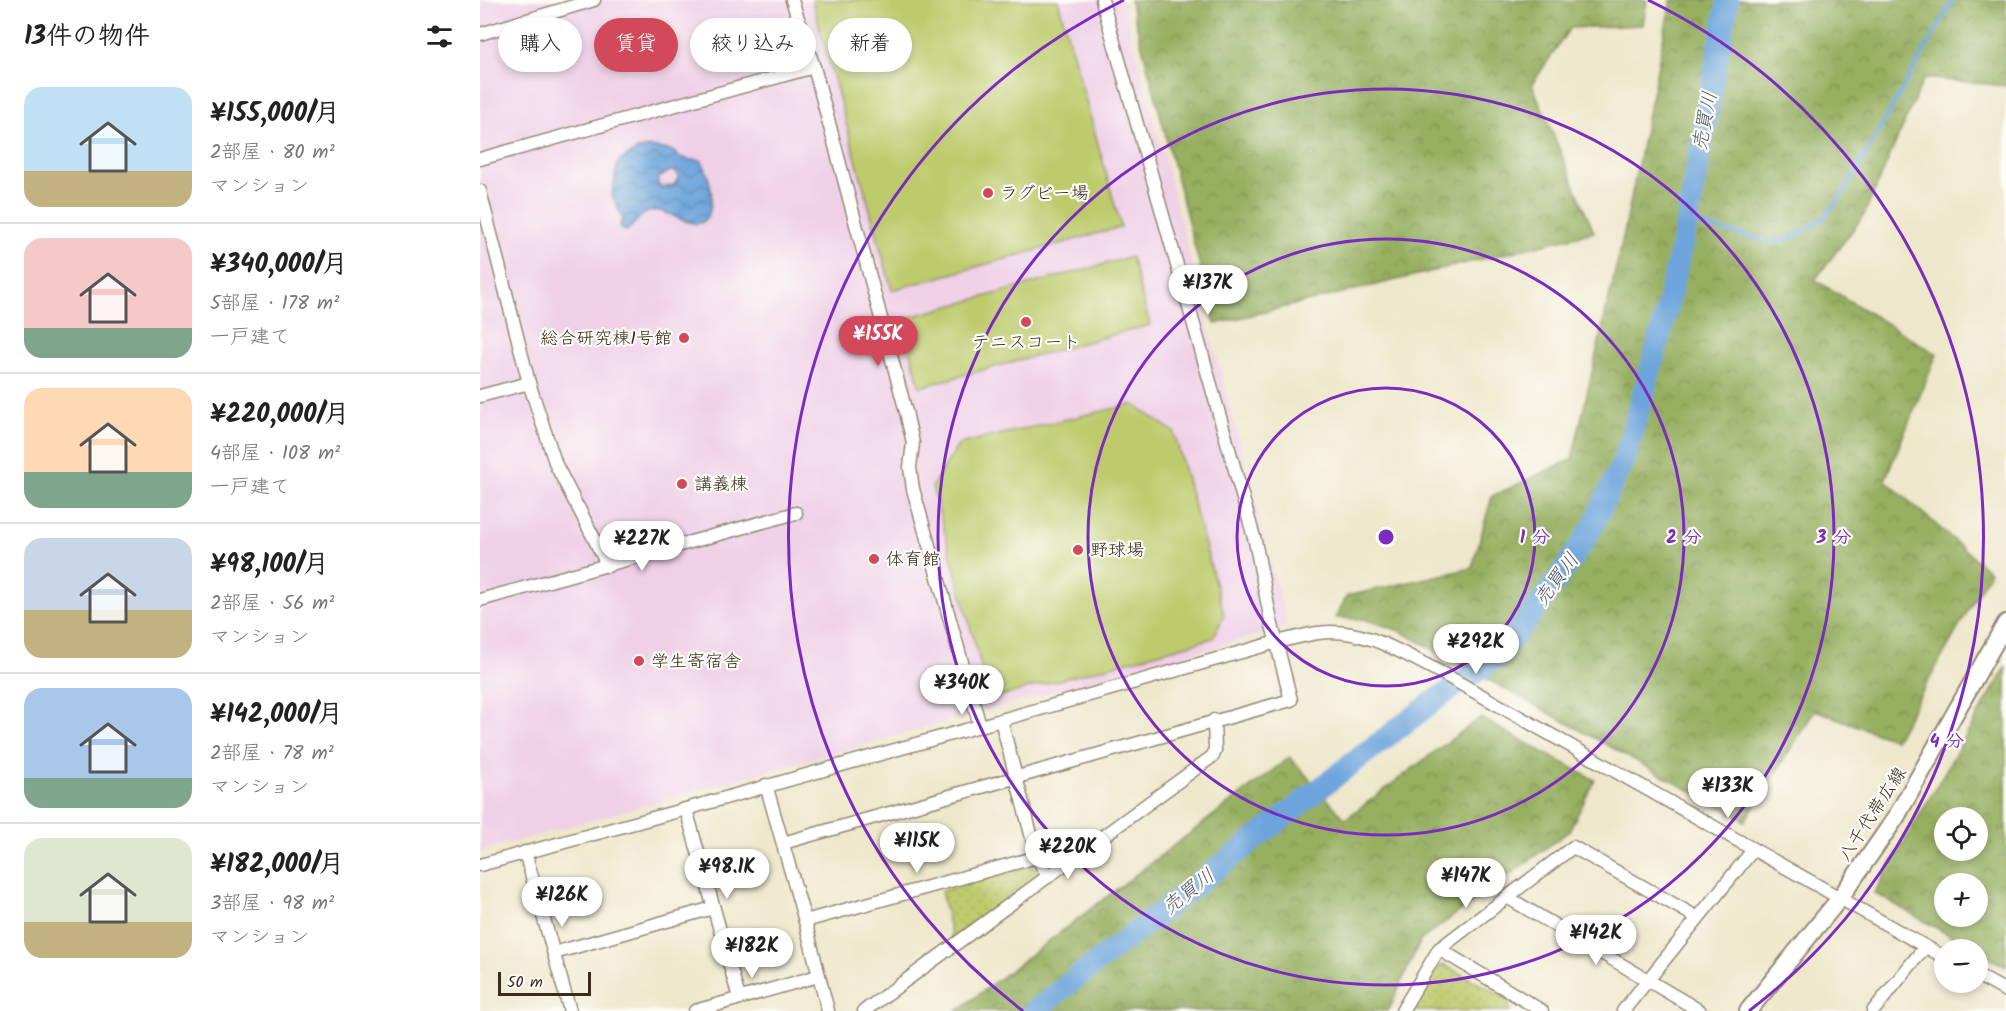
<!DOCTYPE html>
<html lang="ja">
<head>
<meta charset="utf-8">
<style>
  body { margin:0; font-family:Kalam,"Klee One",sans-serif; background:#f2f2f2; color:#222; height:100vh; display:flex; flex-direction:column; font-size:22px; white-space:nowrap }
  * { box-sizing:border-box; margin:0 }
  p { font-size:20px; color:#767676 }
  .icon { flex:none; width:33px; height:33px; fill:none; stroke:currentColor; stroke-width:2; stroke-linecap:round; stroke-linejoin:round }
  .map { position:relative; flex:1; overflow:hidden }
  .side { display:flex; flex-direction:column; background:#fff; width:480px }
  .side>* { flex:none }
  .hud { position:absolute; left:18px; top:18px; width:570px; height:54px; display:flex; gap:12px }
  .controls { position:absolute; left:1454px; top:807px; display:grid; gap:12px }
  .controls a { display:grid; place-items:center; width:54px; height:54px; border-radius:50%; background:#fff; box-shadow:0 3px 9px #0003; font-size:30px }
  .scale { position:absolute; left:18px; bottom:15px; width:93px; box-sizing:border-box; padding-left:6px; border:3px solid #3b2a1e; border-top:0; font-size:16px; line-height:21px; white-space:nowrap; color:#3b2a1e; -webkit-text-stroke:4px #fdfcf7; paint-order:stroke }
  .price { position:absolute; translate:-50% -51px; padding:0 14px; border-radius:21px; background:#fff; color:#222; font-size:20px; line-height:39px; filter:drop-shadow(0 2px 3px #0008) }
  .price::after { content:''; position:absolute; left:50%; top:36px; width:18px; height:14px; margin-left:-9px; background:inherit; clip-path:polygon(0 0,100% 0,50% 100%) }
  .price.active { background:#d1495b; color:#fff }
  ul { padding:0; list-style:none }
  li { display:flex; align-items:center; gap:18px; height:150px; padding:0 24px }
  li+li { border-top:2px solid #e0e0e0 }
  li span { display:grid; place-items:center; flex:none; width:168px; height:120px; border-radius:18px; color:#555 }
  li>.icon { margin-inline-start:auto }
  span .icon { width:72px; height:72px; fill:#fffc; stroke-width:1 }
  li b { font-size:26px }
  h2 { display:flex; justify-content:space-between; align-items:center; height:72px; padding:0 24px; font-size:26px }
  .tag { padding:0 21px; border-radius:27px; background:#fff; box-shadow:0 3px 9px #0003; font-size:21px; line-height:54px }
  .tag.active { background:#d1495b; color:#fff }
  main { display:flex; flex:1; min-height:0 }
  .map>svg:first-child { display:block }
</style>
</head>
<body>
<main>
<section class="side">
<h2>13件の物件<svg class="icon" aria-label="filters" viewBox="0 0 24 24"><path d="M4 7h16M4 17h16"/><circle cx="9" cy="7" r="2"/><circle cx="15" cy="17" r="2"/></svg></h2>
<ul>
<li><span style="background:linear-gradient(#bfe0f5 70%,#c2b280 0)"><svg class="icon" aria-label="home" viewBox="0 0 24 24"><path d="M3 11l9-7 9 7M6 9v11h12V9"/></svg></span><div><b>¥155,000/月</b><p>2部屋 · 80 m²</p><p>マンション</p></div></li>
<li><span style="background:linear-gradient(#f6c9c9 75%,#7fa58c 0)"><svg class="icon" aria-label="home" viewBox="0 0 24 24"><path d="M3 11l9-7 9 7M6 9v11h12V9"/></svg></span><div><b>¥340,000/月</b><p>5部屋 · 178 m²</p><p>一戸建て</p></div></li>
<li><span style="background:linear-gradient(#ffd9b3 70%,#7fa58c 0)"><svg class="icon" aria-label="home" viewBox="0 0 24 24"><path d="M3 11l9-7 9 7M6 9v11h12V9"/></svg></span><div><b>¥220,000/月</b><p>4部屋 · 108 m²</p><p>一戸建て</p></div></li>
<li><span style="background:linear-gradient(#c9d6e8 60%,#c2b280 0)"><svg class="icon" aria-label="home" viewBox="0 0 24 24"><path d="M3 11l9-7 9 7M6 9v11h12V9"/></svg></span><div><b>¥98,100/月</b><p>2部屋 · 56 m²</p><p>マンション</p></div></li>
<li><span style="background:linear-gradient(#a9c7e8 75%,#7fa58c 0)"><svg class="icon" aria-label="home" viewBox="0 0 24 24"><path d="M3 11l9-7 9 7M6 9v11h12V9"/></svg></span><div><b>¥142,000/月</b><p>2部屋 · 78 m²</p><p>マンション</p></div></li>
<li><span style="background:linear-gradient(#dfe7d0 70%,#c2b280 0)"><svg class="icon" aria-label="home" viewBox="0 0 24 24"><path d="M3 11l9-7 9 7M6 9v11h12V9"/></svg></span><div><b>¥182,000/月</b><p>3部屋 · 98 m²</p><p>マンション</p></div></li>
</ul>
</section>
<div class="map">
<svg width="1526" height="1011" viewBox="0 0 1526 1011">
  <defs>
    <pattern id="forest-crowns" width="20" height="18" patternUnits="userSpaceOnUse" patternTransform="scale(1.5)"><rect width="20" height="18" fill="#96af60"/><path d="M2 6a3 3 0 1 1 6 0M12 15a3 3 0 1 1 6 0" fill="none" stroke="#7c8f4f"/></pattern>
    <pattern id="park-dots" width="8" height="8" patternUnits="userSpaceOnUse" patternTransform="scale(1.5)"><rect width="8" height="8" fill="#bdcb6d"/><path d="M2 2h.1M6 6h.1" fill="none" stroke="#a3ae5e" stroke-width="1.8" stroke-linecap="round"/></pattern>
    <pattern id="water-waves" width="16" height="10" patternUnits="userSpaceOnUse" patternTransform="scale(1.5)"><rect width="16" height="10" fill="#6da4db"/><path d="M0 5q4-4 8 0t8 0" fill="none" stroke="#5b86b1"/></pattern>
  </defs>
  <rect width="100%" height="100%" fill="#fdfcf7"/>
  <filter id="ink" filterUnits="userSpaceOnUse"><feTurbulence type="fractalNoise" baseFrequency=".0167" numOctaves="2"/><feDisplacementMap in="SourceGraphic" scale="12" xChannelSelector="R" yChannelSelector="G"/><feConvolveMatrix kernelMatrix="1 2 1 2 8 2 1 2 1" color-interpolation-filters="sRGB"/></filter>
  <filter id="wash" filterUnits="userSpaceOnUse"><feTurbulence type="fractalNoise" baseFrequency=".008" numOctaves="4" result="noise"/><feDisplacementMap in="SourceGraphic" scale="24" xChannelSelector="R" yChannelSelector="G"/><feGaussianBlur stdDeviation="1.35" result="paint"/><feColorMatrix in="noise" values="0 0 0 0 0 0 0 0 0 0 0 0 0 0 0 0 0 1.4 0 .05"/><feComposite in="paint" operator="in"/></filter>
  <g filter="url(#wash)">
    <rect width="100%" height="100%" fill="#eee7cb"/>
    <!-- built -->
    <path fill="#efd0e7" d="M0 0H642L808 627 0 851Z"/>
    <!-- forest -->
    <g fill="url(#forest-crowns)" stroke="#686c3f" stroke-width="1.5" fill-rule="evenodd">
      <path d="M650 0H1167L1163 25 1090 28 1052 84 1114 232 735 324Z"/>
      <path d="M1191 0H1526V86L1444 78 1384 215 1335 280 1457 354 1405 480 1510 572 1415 740 1335 710 1265 821 920 631 884 619 855 618 867 596 992 568 1012 496 1092 459 1144 233Z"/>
      <path d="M1526 667V967L1394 893ZM1464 818H1497V850H1464ZM1464 884H1497V916H1464Z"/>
      <path d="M1000 718 1115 780 1089 831 941 940 908 1011H477L810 757 865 819Z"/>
    </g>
    <!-- park -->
    <g fill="url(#park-dots)" stroke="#7c7a46" stroke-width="1.5">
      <path d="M550 866 555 869 557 873 555 879 472 938 461 891Z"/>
      <path d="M964 965 1028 999 1030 1011H930L955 967Z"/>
    </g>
    <!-- garden -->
    <g fill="#bdcb6d" stroke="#7c7a46" stroke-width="1.5">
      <path d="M332 0H578L641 227 412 290Z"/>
      <path d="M651 257 670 325 440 387 422 319Z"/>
      <path d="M653 404 694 432 744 615 733 638 510 699 452 486 479 444Z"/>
    </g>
    <!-- water -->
    <path fill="url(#water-waves)" stroke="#54677c" stroke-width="1.5" fill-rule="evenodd" d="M169 147 191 150 200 157 209 160H221C228 172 233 190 231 204 226 246 190 206 171 211 159 213 155 226 146 231L141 229 140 224 143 219 132 195 138 162 157 150ZM190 171 196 172 198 174C199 186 188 188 179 186L177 179Z"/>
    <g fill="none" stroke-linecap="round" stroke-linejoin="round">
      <!-- stream -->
      <path stroke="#6da4db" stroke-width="4" d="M1207 222 1292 242 1314 237 1344 218 1363 194 1473 0"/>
      <!-- river -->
      <path stroke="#6da4db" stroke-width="22" d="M554 1011 861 772 950 704 1015 659 1058 607 1097 551 1113 526 1145 457 1183 325 1207 222 1248 0"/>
    </g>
  </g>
  <g filter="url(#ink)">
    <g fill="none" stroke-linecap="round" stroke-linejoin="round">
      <defs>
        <g id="minor">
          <path d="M312 0 334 67 426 412 433 443 430 467 433 489 500 726"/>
          <path d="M0 34 114 0"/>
          <path d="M0 159 334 67"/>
          <path d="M0 191 49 383 76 465 95 502"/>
          <path d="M0 396 49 383"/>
          <path d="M98 507 128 566"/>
          <path d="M0 600 316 513"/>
          <path d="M521 720 557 857 568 877"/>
          <path d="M286 785 325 921 348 1011"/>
          <path d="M206 809 259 998"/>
          <path d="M303 843 811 700 791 621 775 541 622 0"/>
          <path d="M45 852 90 1011"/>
          <path d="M0 865 206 809 797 642C811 639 824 635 838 633 881 626 922 653 958 671L1464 957"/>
          <path d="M1027 897 1220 1011"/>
          <path d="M325 921 557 857"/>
          <path d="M959 949 1062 1011"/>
          <path d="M74 953 233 908"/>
          <path d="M1497 975 1526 991"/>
          <path d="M215 1011 338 976"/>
          <path d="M384 1011 733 756 735 750 734 720"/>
          <path d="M922 1011 959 949 1093 847 1218 918"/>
          <path d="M1143 1011 1273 850"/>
          <path d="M1393 1011 1445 947"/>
        </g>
        <path id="secondary" d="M1268 1011 1360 898 1415 819 1526 623"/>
      </defs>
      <!-- minor casing -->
      <use href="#minor" stroke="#948874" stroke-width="15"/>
      <!-- secondary casing -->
      <use href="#secondary" stroke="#948874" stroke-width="20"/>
      <!-- minor -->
      <use href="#minor" stroke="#fff" stroke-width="12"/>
      <!-- secondary -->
      <use href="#secondary" stroke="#fff" stroke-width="16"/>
    </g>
  </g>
  <!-- distance rings -->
  <g fill="none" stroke="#7b2cbf" stroke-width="3">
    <circle cx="906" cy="537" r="149"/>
    <circle cx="906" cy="537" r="298"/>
    <circle cx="906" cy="537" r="448"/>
    <path d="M543 1011A597 597 0 0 1 644 0M1168 0A597 597 0 0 1 1269 1011"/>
  </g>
  <!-- markers -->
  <g fill="#d1495b" stroke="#fdfcf7" stroke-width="2">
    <circle cx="508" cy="193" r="6"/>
    <circle cx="546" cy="322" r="6"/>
    <circle cx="204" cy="338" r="6"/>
    <circle cx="202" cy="484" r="6"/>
    <circle cx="598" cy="550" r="6"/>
    <circle cx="394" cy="559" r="6"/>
    <circle cx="159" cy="661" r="6"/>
  </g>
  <g text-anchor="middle" stroke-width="4.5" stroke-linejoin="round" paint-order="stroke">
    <!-- poi labels -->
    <g font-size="18" fill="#3b2a1e" stroke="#fdfcf7" text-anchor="start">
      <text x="520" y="199">ラグビー場</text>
      <text x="192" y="344" text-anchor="end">総合研究棟1号館</text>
      <text x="546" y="348" text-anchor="middle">テニスコート</text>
      <text x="214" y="490">講義棟</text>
      <text x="610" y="556">野球場</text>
      <text x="406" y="565">体育館</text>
      <text x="171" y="667">学生寄宿舎</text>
    </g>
    <!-- street labels -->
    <g font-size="18" fill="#3b2a1e" stroke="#fdfcf7">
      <text transform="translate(1392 814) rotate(-57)" y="6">八千代帯広線</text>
    </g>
    <!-- water labels -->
    <g font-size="20" font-style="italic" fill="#4f5b6a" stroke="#fdfcf7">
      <text transform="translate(1224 121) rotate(-79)" y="7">売買川</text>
      <text transform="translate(1076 579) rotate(-53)" y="7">売買川</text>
      <text transform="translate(708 891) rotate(-38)" y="7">売買川</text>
    </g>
  </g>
  <circle cx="906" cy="537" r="9" fill="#7b2cbf" stroke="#fdfcf7" stroke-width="3"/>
  <g font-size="18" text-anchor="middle" font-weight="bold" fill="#7b2cbf" stroke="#fdfcf7" stroke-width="4.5" stroke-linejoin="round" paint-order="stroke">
    <text x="1055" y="543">1 分</text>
    <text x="1204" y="543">2 分</text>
    <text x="1354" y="543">3 分</text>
    <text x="1467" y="747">4 分</text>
  </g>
</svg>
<div class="controls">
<a><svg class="icon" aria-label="locate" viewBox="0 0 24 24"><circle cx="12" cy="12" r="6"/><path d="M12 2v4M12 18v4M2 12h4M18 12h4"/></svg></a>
<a>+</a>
<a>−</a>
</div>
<div class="scale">50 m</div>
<b class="price" style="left:728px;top:316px">¥137K</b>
<b class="price active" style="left:398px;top:367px">¥155K</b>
<b class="price" style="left:162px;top:572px">¥227K</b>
<b class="price" style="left:996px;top:675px">¥292K</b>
<b class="price" style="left:482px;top:716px">¥340K</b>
<b class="price" style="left:1248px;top:819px">¥133K</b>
<b class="price" style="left:437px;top:874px">¥115K</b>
<b class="price" style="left:588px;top:880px">¥220K</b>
<b class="price" style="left:247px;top:900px">¥98.1K</b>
<b class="price" style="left:986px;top:909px">¥147K</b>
<b class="price" style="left:82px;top:928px">¥126K</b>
<b class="price" style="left:1116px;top:966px">¥142K</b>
<b class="price" style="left:272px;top:979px">¥182K</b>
<div class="hud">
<a class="tag">購入</a>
<a class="tag active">賃貸</a>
<a class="tag">絞り込み</a>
<a class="tag">新着</a>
</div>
</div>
</main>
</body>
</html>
